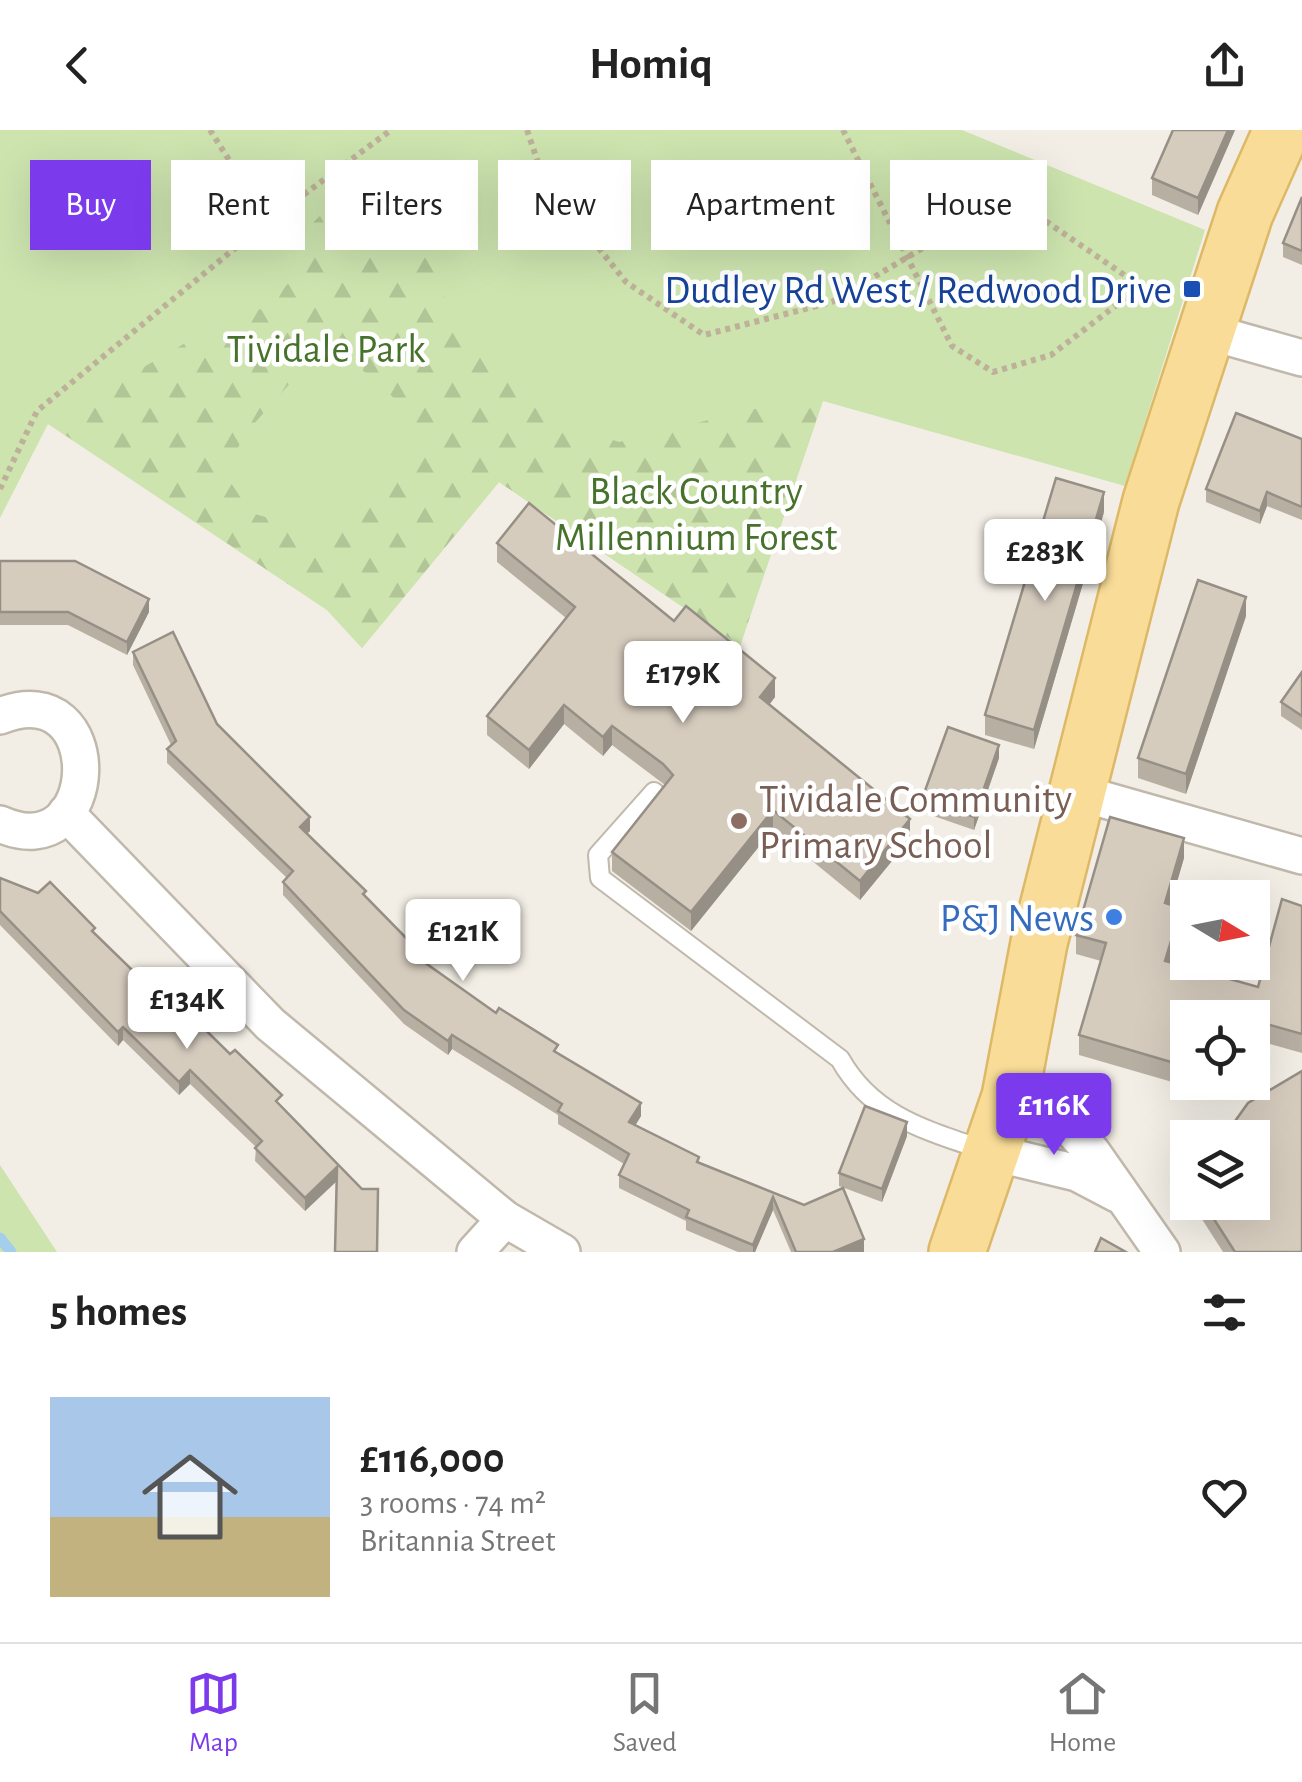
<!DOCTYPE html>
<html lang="en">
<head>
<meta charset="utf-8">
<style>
  body { margin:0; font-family:"Alegreya Sans",sans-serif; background:#f2f2f2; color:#222; height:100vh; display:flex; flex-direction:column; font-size:38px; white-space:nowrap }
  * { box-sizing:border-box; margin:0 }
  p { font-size:32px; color:#767676 }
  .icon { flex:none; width:55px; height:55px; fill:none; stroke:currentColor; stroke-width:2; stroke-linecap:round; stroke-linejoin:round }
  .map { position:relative; height:1122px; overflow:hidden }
  .panel { display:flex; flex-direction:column; background:#fff; flex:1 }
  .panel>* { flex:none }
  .guide { position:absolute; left:30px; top:30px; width:1242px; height:90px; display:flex; gap:20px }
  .needle { width:65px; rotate:100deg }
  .buttons { position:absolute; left:1170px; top:750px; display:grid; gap:20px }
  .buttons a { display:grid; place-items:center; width:100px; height:100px; border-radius:0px; background:#fff; box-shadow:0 10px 40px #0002; font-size:50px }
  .price { position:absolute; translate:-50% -85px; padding:0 22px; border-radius:10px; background:#fff; color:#222; font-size:32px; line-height:65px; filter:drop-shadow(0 2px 5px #0008) }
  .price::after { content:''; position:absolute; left:50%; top:60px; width:30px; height:22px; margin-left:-15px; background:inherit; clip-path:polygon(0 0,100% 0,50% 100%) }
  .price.selected { background:#7c3aed; color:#fff }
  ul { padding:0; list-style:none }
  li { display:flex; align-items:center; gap:30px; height:250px; padding:0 50px }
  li+li { border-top:2px solid #e0e0e0 }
  li span { display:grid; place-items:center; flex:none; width:280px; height:200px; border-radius:0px; color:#555 }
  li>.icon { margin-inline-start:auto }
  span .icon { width:120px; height:120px; fill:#fffc; stroke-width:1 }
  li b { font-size:42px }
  h2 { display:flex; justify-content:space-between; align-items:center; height:120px; padding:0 50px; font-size:42px }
  .chip { padding:0 35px; border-radius:0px; background:#fff; box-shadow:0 10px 40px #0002; font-size:35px; line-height:90px }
  .chip.selected { background:#7c3aed; color:#fff }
  header { display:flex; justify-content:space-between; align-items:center; height:130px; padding:0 50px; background:#fff; font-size:45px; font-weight:700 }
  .tab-bar { display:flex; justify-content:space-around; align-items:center; height:140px; border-top:2px solid #e0e0e0; background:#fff; font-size:28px; color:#767676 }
  .tab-bar a { display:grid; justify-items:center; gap:5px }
  .tab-bar .selected { color:#7c3aed }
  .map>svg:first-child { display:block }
</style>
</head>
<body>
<header><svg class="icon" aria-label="back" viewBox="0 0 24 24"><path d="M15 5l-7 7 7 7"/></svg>Homiq<svg class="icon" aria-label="share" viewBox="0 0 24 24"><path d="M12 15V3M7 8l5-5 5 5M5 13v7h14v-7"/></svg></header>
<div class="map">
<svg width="1302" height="1122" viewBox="0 0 1302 1122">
  <defs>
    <pattern id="forest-firs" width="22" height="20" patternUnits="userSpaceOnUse" patternTransform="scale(2.5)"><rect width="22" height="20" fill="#cde4af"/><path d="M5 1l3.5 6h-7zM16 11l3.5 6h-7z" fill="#b1c597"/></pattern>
  </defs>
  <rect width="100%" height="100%" fill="#f2eee5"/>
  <!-- green -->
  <g fill="#cde4af">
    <path d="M0 0H962L1205 100 1125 356 823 271 740 516 499 352 362 518 327 480 48 294 0 388Z"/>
    <path d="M0 1035 57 1122H0Z"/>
  </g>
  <!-- forest -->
  <path fill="url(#forest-firs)" fill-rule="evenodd" d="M345 67 377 71 429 129 450 180 577 298 619 312 766 276 823 270 740 516 499 352 362 518 327 480 47 293 206 201 268 176 292 149C292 107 312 90 345 67ZM316 224C362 227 397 266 420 305L378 369 353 391 307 399 251 383 223 341 251 297Z"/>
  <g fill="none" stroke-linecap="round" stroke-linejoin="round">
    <!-- stream -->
    <path stroke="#a4cfec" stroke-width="11" d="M0 1108 11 1122"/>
    <defs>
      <path id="lane" d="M654 662 598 725 600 748 840 929C872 986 925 1000 984 1020"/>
      <g id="street">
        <path d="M1206 201 1302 228"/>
        <path d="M0 586C111 542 104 741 0 694"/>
        <path d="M1080 663 1302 726"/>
        <path d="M66 683 270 894 505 1089 562 1122"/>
        <path d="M1010 967 1062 989 1092 1022 1162 1122"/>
        <path d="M994 1023 1077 1043 1117 1064"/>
        <path d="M475 1122 505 1089"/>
      </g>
      <path id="primary" d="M957 1122 1010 967 1039 813 1151 371 1245 83 1282 0"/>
    </defs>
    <!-- lane casing -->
    <use href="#lane" stroke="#c0b8ab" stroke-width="22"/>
    <!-- street casing -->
    <use href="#street" stroke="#c0b8ab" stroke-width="40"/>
    <!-- primary casing -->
    <use href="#primary" stroke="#ddb967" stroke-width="60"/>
    <!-- path -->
    <g stroke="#beb19a" stroke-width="6" stroke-dasharray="5 5" stroke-linecap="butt">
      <path d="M210 0 268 91"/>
      <path d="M527 0 544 50 626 152 704 205 832 172 938 109 1028 79 1168 175"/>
      <path d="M843 0 952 216 993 242 1051 225 1140 157"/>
      <path d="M0 359 37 281 268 91 391 0"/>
    </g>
    <!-- lane -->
    <use href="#lane" stroke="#fff" stroke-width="18"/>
    <!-- street -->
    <use href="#street" stroke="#fff" stroke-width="35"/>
    <!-- primary -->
    <use href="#primary" stroke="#f9dc97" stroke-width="55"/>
  </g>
  <!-- wall -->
  <g fill="#b8afa3">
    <path d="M1173 0H1235L1198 85 1152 65V48Z"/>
    <path d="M1302 67V135L1283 127V113Z"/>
    <path d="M1302 309V390L1267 376 1260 394 1206 372V359Z"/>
    <path d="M1104 382 1034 619 985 605V585Z"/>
    <path d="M497 413 674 491 775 567 769 575 910 709 860 770 773 699 691 801 612 741V722L665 655 612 615 603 626 564 594 529 639 487 605V586L566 488 497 432Z"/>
    <path d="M0 431 149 482 127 525 68 495H0Z"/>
    <path d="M1246 486 1186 664 1138 648V628Z"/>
    <path d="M133 522 217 594 310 701 307 704 366 768 415 825 496 883 558 923 641 986 635 995 699 1032 804 1075 864 1122H791L773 1080 755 1122H738L686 1100V1091L619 1058V1045L624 1034 558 994V985L452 919 448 925 404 894 283 765V752L287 748 167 633V619L171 615 133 535Z"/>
    <path d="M1302 542V600L1281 586V572Z"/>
    <path d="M999 628 974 700 922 682V669Z"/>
    <path d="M1184 728 1170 775 1181 797 1170 832 1258 857 1302 776V923L1252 909V888H1188V952H1236L1231 969 1079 925V905L1101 831 1076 824V805Z"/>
    <path d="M0 748 95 804 165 872 282 977 362 1059 377 1122 336 1051 305 1081 255 1031 256 1017 190 954 179 965 123 910 118 916 0 795Z"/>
    <path d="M907 1006 882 1072 839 1056V1043Z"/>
    <path d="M1191 1072H1252L1302 1122H1223Z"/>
  </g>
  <!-- shaded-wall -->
  <g fill="#968f85">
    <path d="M1228 0H1235L1198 85V68Z"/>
    <path d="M1104 362V382L1034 619V600Z"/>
    <path d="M1267 362V376L1260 394V381Z"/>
    <path d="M1246 467V486L1186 664V644Z"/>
    <path d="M149 469V482L127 525V512Z"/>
    <path d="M775 548V567L760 587V567Z"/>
    <path d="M564 575V594L529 639V620Z"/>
    <path d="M612 596V615L603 626V607Z"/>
    <path d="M999 615V628L974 700V687Z"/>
    <path d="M773 680V699L691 801V782Z"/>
    <path d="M310 687V701L300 710V697Z"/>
    <path d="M910 689V709L860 770V751Z"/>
    <path d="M1184 708V728L1165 793V773Z"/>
    <path d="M1181 778V797L1165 850V831Z"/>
    <path d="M123 897V910L118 916V902Z"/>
    <path d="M452 905V919L448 925V911Z"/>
    <path d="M190 940V954L179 965V952Z"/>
    <path d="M1231 952H1236L1231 969Z"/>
    <path d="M641 973V986L629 1006V992Z"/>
    <path d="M907 992V1006L882 1072V1059Z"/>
    <path d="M337 1037V1051L305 1081V1068Z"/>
    <path d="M773 1067V1080L755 1122H753V1115Z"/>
    <path d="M864 1109V1122H833Z"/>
  </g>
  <!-- building -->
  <g fill="#d6ccbe" stroke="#968f85" stroke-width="2.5">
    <path d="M1173 0H1228L1198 68 1152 48Z"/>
    <path d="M1302 67V121L1283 113Z"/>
    <path d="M1236 283 1302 309V377L1267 362 1260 381 1206 359Z"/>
    <path d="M1056 348 1104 362 1034 600 985 585Z"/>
    <path d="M529 373 674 491 686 476 775 548 760 567 910 689 860 751 773 680 691 782 612 722 673 645 663 634 612 596 603 607 564 575 529 620 487 586 575 477 497 413Z"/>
    <path d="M0 431H75L149 469 127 512 68 482H0Z"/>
    <path d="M1198 450 1246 467 1186 644 1138 628Z"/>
    <path d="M173 502 217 594 310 687 300 697 366 761 363 764 415 817 410 822 496 883 499 878 558 915 554 921 641 973 629 992 699 1027 697 1032 804 1075 843 1058 864 1109 833 1122H796L773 1067 753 1115 686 1087 689 1080 619 1045 629 1024 558 981 562 974 452 905 448 911 404 880 283 752 293 741 167 619 176 611 133 522Z"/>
    <path d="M1302 542V586L1281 572Z"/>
    <path d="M948 597 999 615 974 687 922 669Z"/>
    <path d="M1110 687 1184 708 1165 773 1181 778 1165 831 1258 857 1282 769 1302 776V904L1252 890V888H1188V937L1079 905 1106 813 1076 805Z"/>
    <path d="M0 748 38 763 50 752 95 798 92 801 165 872 171 866 230 924 235 920 282 965 276 971 362 1059H378L377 1122H335L337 1037 305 1068 255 1018 262 1011 190 940 179 952 123 897 118 902 0 781Z"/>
    <path d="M1302 941V1122H1235L1203 1072H1252V1008H1223L1248 973Z"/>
    <path d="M865 976 907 992 882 1059 839 1043Z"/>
    <path d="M1101 1108 1126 1122H1095Z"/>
  </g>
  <!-- markers -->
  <rect fill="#1a4fb4" stroke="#fff" stroke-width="4" x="1182" y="149" width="20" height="20" rx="5"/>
  <circle fill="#8d6e63" stroke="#fff" stroke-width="4" cx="739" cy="691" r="10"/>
  <circle fill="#3f7fe0" stroke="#fff" stroke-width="4" cx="1114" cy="787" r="10"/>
  <g text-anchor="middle" stroke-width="9" stroke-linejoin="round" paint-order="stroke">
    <!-- transit labels -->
    <g font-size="40" fill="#164399" stroke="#fff" text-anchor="end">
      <text x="1172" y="173">Dudley Rd West / Redwood Drive</text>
    </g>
    <!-- park labels -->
    <g font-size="40" fill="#47722b" stroke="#fff">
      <text x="326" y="232">Tividale Park</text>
      <text x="696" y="374">Black Country<tspan x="696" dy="46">Millennium Forest</tspan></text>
    </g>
    <!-- education labels -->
    <g font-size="40" fill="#785e54" stroke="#fff" text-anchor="start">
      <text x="759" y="682">Tividale Community<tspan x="759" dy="46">Primary School</tspan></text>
    </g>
    <!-- shop labels -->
    <g font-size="40" fill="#366cbe" stroke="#fff" text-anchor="end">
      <text x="1094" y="801">P&amp;J News</text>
    </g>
  </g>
</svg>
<div class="buttons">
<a><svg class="needle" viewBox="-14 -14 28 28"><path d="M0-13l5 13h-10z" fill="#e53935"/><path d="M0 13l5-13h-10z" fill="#767676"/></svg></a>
<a><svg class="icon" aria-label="locate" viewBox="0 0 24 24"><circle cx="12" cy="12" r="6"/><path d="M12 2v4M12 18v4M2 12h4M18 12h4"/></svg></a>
<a><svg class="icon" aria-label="layers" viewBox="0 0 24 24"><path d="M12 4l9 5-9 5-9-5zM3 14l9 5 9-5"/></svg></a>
</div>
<b class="price" style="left:1045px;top:474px">£283K</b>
<b class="price" style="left:683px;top:596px">£179K</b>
<b class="price" style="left:463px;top:854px">£121K</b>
<b class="price" style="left:187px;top:922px">£134K</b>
<b class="price selected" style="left:1054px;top:1028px">£116K</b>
<div class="guide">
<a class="chip selected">Buy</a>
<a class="chip">Rent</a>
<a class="chip">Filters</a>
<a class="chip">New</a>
<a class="chip">Apartment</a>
<a class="chip">House</a>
</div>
</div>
<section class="panel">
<h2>5 homes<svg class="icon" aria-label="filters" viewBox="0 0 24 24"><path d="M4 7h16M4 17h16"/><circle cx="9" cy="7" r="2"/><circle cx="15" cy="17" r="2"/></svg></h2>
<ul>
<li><span style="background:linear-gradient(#a9c7e8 60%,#c2b280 0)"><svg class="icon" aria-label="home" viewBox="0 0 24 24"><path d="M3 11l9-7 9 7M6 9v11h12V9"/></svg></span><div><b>£116,000</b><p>3 rooms · 74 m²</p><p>Britannia Street</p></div><svg class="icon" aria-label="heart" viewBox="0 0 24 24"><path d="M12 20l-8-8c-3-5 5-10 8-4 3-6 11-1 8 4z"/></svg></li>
</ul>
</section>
<nav class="tab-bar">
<a class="selected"><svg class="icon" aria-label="map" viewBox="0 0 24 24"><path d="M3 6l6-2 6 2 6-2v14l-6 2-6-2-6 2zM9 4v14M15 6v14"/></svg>Map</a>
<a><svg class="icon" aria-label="saved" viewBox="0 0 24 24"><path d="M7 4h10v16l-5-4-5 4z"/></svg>Saved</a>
<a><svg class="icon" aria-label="home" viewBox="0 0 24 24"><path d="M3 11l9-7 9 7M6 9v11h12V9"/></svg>Home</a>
</nav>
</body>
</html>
